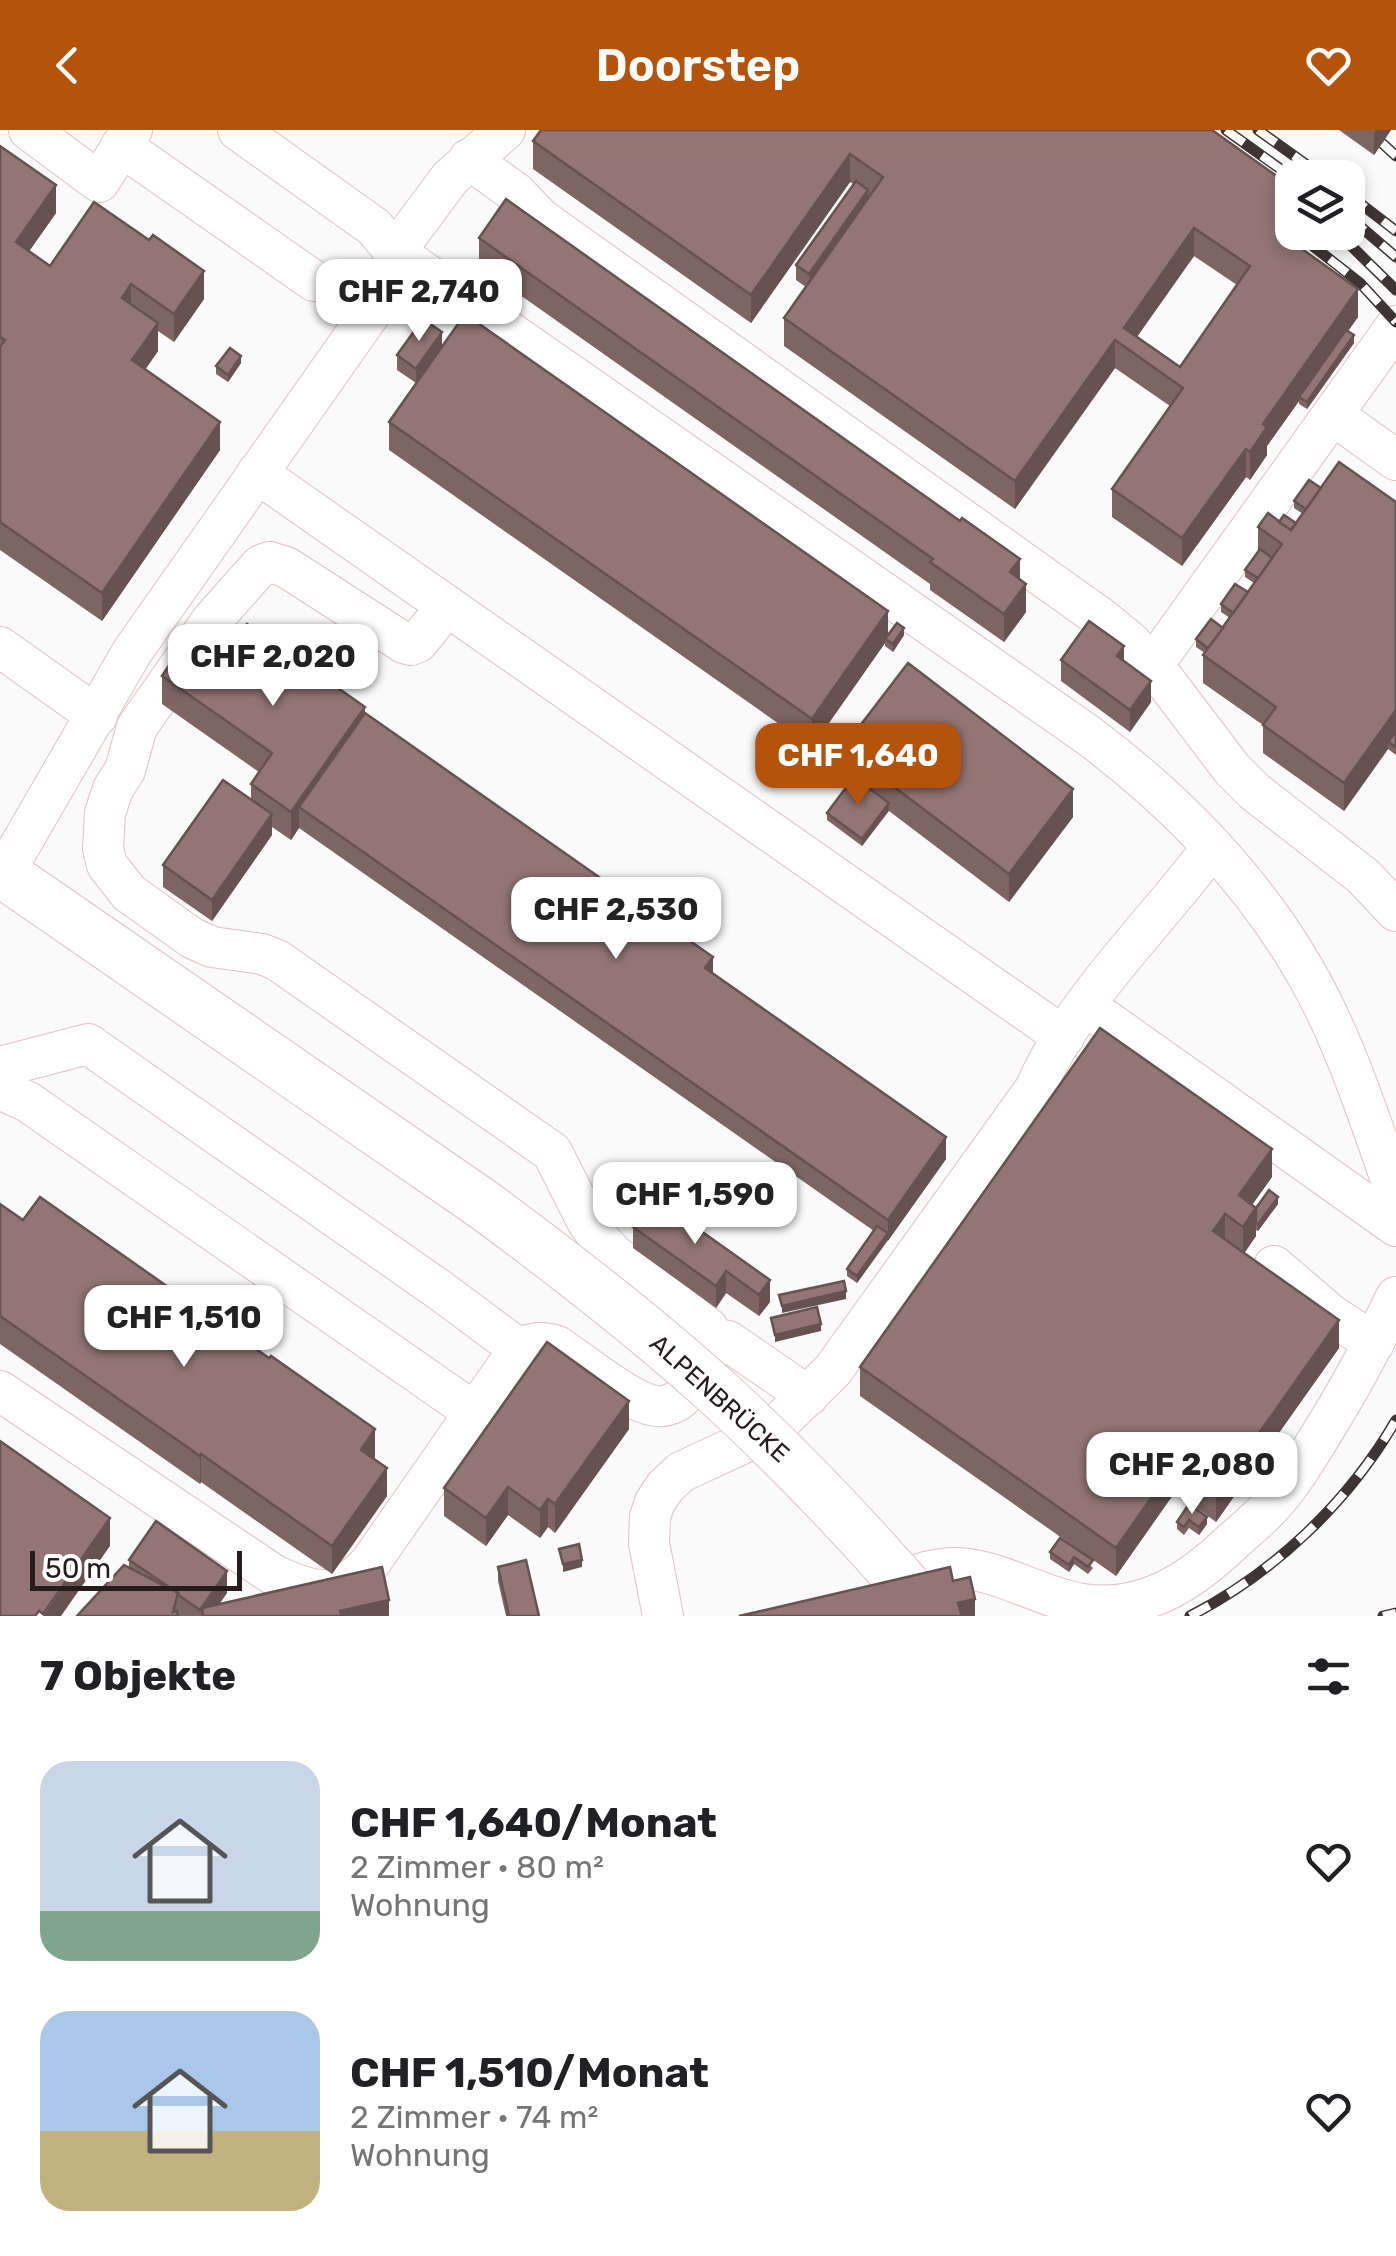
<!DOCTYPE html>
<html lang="de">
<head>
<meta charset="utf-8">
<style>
  body { margin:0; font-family:Rubik,sans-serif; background:#f6f6f6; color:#202124; height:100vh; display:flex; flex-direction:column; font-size:38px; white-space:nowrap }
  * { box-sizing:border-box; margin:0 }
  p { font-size:32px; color:#757577 }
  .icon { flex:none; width:55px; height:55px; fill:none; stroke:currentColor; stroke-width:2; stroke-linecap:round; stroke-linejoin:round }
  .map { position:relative; height:1486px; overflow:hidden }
  .side { display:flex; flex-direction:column; background:#fff; flex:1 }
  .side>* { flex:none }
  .buttons { position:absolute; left:1275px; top:30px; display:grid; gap:20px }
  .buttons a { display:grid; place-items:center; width:90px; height:90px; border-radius:20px; background:#fff; box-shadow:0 5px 15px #0003; font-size:50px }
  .scale { position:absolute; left:30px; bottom:25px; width:212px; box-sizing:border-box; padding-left:10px; border:5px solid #271b1b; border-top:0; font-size:28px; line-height:35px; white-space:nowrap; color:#271b1b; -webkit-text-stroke:8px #fff; paint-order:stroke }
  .price { position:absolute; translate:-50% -85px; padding:0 22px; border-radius:20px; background:#fff; color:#222; font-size:32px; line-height:65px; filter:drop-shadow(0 2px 5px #0008) }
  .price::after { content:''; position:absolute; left:50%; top:60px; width:30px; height:22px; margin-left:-15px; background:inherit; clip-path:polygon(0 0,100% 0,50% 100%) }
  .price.selected { background:#b45309; color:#fff }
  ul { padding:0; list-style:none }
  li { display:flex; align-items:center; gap:30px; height:250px; padding:0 40px }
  li span { display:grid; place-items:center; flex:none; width:280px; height:200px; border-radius:30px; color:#555 }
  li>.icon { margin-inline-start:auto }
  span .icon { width:120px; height:120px; fill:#fffc; stroke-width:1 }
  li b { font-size:42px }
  h2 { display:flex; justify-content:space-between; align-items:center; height:120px; padding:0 40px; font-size:42px }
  header { display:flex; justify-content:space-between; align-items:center; height:130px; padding:0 40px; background:#b45309; color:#fff; font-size:45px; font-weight:600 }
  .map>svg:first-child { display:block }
</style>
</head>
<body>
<header><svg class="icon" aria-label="back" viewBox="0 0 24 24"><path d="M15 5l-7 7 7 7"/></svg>Doorstep<svg class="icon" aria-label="heart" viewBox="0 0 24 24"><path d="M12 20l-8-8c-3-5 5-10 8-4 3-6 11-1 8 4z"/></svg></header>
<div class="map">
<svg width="1396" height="1486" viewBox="0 0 1396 1486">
  <rect width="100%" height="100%" fill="#fafafa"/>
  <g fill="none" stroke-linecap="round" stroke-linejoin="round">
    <defs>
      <g id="minor">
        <path d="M29 0 99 52 132 0"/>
        <path d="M238 0 374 97 395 122 1088 605C1185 678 1271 768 1325 879 1354 939 1374 1002 1396 1064"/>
        <path d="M121 16 314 151"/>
        <path d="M469 29 516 63 541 89 1101 488 1129 511 1153 535 1232 639 1255 662 1363 746 1396 781"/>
        <path d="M1333 285 1396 330"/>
        <path d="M257 343 1064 907"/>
        <path d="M0 517 97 586"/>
        <path d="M1153 535 1396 196"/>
        <path d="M0 750 132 522 381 168 388 153 395 122 450 48 505 0"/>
        <path d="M1086 876 1396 1096"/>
        <path d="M0 937 88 914 441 1161 519 1219"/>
        <path d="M0 959 28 972 474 1282"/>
        <path d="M1274 1136 1330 1184 1374 1213"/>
        <path d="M711 1208 728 1211 808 1266"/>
        <path d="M0 1261 274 1445C317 1465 336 1469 370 1433L519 1219C533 1212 542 1211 557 1216 580 1231 627 1270 651 1275 661 1278 673 1275 681 1268 686 1263 690 1254 694 1248 706 1232 715 1218 708 1198L614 1125 600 1110 587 1091 552 1022 277 830 262 824 212 817 192 808 129 763 107 735 103 719 105 683 113 659 125 640 137 597 212 490 261 435 270 432 286 437 404 513 411 515 418 512 447 476"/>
        <path d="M897 1449C916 1445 938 1437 957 1438 1001 1440 1039 1467 1082 1474 1142 1483 1189 1453 1231 1413 1244 1401 1258 1390 1270 1377 1290 1356 1304 1332 1319 1308 1348 1262 1373 1216 1396 1167"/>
        <path d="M663 1486 649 1413 650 1387 655 1372 665 1357 681 1342 763 1304 783 1289 833 1240 1035 959C1071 876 1145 804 1200 733"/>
      </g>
      <path id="major" d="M0 741 484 1075"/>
    </defs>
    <!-- minor casing -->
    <use href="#minor" stroke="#e1c2c0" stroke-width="42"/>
    <!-- major casing -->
    <use href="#major" stroke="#e1c2c0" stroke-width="52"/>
    <!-- minor -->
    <use href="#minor" stroke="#fff" stroke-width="40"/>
    <!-- major -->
    <use href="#major" stroke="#fff" stroke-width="50"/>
    <defs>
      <g id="rail">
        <path d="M1226 0 1293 48"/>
        <path d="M1258 0 1325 48"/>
        <path d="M1382 13 1396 26"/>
        <path d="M1348 64 1396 101"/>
        <path d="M1348 86 1396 127"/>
        <path d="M1295 102 1360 153 1396 192"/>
        <path d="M1337 102 1396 160"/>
        <path d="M1190 1486C1275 1442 1348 1373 1396 1290"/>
        <path d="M1383 1486 1396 1483"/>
      </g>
    </defs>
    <!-- rail casing -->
    <use href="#rail" stroke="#3f3434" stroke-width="11"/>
    <!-- rail -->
    <use href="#rail" stroke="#fff" stroke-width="8" stroke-dasharray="22" stroke-linecap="butt"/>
    <defs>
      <path id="major-bridge" d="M484 1075C568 1137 651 1201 727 1271 800 1339 867 1410 932 1486"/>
    </defs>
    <!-- major-bridge casing -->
    <use href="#major-bridge" stroke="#e1c2c0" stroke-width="52" stroke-linecap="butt"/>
    <!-- major-bridge -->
    <use href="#major-bridge" stroke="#fff" stroke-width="50"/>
  </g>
  <!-- wall -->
  <g fill="#7e6564" fill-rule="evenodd">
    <path d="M1212 0 1301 119 1358 187 1348 201 1354 213 1307 279 1299 274V271L1267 316V325L1250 350 1246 347 1182 436 1112 387V359L1170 276 1115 238 1015 379 784 216V188L806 157 796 150V135L853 54 850 52 751 193 533 39V11ZM1194 126 1237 155 1180 237 1137 207Z"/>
    <path d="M1339 0H1391L1374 25Z"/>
    <path d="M0 16 56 83 29 121 50 136 204 169 174 212 158 201V221L145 240 220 320 102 491 0 420Z"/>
    <path d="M479 108 1020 449 1026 482 1004 512 930 460V454L479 136Z"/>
    <path d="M442 216 888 505H904L893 522 885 516V513L812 617 389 320V292L416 253 397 240V225Z"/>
    <path d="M241 233 228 252 216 244V236Z"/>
    <path d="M1321 358 1396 372V625L1388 619 1344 681 1263 623V595L1203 553V525L1205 523 1196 517V509L1223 498 1230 488 1221 482V474L1248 462 1254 453 1245 447V440L1258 422V397L1279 392 1296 393 1303 384 1294 378V371Z"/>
    <path d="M1061 530 1124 531 1151 572 1130 602 1061 551Z"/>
    <path d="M213 542 365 583 713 844 946 1029 857 1153 847 1146V1139L874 1101 299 698 291 710 272 697V705L212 791 163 757V735L251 669V654L259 642 162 574V546Z"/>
    <path d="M843 618 1073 687 1009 772 889 681 862 716 827 690V683L851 651 843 646Z"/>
    <path d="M1272 1047 1252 1075 1256 1078 1278 1074 1258 1101 1256 1100V1106L1244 1123 1339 1218 1216 1392 1175 1362 1116 1446 860 1266V1237Z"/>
    <path d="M0 1074 375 1327 374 1329 387 1366 332 1444 201 1352 200 1354 0 1214Z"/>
    <path d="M633 1097 770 1150V1172L759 1186 726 1163 716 1178 633 1118Z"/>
    <path d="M629 1299 555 1403 548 1397 540 1408 508 1385 486 1416 444 1386V1358Z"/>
    <path d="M1189 1374 1207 1394 1199 1405 1189 1398 1184 1405 1177 1399V1392Z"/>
    <path d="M1060 1408 1093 1438 1088 1444 1074 1434 1069 1442 1050 1429V1422Z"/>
    <path d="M129 1430 227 1463 219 1474 389 1486H77L129 1437Z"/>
    <path d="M498 1437 539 1486H506L498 1451Z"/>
  </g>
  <!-- shaded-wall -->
  <g fill="#665251">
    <path d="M1376 0H1391L1374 25V3Z"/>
    <path d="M850 24V52L751 193V165Z"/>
    <path d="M56 55V83L16 140V112Z"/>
    <path d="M868 60V75L809 159V144Z"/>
    <path d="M1194 98V126L1128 219 1124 198Z"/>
    <path d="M1293 102H1312L1288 137V109Z"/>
    <path d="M204 141V169L174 212V184Z"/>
    <path d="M131 154V182L122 168Z"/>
    <path d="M1358 159V187L1301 268 1299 267V271L1267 316V325L1250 350V322L1263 294Z"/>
    <path d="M158 193V221L132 258V230Z"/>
    <path d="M442 202V217L416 253V239Z"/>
    <path d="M1354 205V213L1307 279V272Z"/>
    <path d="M1115 210V238L1015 379V351Z"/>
    <path d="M241 226V233L228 252V245Z"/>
    <path d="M220 292V320L102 491V463Z"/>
    <path d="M1246 319V347L1182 436V408Z"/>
    <path d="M1020 429V457L1010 442Z"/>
    <path d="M1026 454V482L1004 512V484Z"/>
    <path d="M888 481V509H885V513L812 617V589Z"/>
    <path d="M904 498V505L893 522V514Z"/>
    <path d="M1124 516V538L1117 526Z"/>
    <path d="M1151 551V572L1130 602V580Z"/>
    <path d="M365 577V605L299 677V698L291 710V682Z"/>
    <path d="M1396 580V608L1388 612V619L1344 681V653Z"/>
    <path d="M1073 659V687L1009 772V744Z"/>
    <path d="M889 673V680L862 716V709Z"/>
    <path d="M272 684V705L212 791V770Z"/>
    <path d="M713 827V849L705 838Z"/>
    <path d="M946 1007V1029L888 1111V1090Z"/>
    <path d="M1272 1019V1047L1239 1093V1065Z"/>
    <path d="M1278 1067V1074L1258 1101V1094Z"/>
    <path d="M1256 1078V1106L1243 1125V1097Z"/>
    <path d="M1225 1084V1112L1213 1101Z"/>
    <path d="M888 1103V1110L857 1153V1146Z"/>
    <path d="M726 1141V1163L716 1178V1156Z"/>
    <path d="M770 1150V1172L759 1186V1165Z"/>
    <path d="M846 1161V1169L782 1183V1176Z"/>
    <path d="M1339 1190V1218L1216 1392V1364Z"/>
    <path d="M821 1194V1201L775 1212V1205Z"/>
    <path d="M629 1271V1299L555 1403V1374Z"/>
    <path d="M375 1299V1327L361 1348V1320Z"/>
    <path d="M201 1324V1352L200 1354V1326Z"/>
    <path d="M1175 1334V1362L1116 1446V1418Z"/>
    <path d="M387 1338V1366L332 1444V1416Z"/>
    <path d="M508 1357V1385L486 1416V1388Z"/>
    <path d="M548 1369V1397L540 1408V1380Z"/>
    <path d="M1207 1387V1394L1199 1405V1397Z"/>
    <path d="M110 1388V1416L61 1486H43Z"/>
    <path d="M1074 1427V1434L1069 1442V1435Z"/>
    <path d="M582 1430V1437L563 1442V1434Z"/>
    <path d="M227 1441V1463L211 1486 202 1478Z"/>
    <path d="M975 1469V1486H958V1473Z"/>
    <path d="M389 1470V1486H340V1481Z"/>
  </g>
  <!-- building -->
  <g fill="#927574" stroke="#665251" stroke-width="2.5" fill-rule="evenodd">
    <path d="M541 0H1212L1292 57 1293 102 1288 109 1358 159 1263 294 1267 297 1250 322 1246 319 1182 408 1112 359 1183 258 1115 210 1015 351 784 188 883 47 850 24 751 165 533 11ZM1194 98 1250 136 1180 237 1124 198Z"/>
    <path d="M0 16 56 55 16 112 50 136 94 72 149 110 153 105 204 141 174 184 131 154 122 168 158 193 132 230 220 292 102 463 0 392V217L5 210 0 207Z"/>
    <path d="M856 51 868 60 809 144 796 135Z"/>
    <path d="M506 69 960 391 962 388 1020 429 1010 442 1026 454 1004 484 930 432 933 429 479 108Z"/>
    <path d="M465 184 888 481 812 589 389 292Z"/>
    <path d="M423 189 442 202 416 239 397 225Z"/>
    <path d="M1346 200 1354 205 1307 272 1299 267Z"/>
    <path d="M230 218 241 226 228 245 216 236Z"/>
    <path d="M1339 332 1396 372V580L1344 653 1263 595 1276 577 1203 525 1282 414 1258 397 1268 383 1291 400Z"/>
    <path d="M1309 350 1321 358 1306 379 1294 371Z"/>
    <path d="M1284 385 1296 393 1291 400 1279 392Z"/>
    <path d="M1260 419 1272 428 1258 448 1245 440Z"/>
    <path d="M1235 454 1248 462 1233 483 1221 474Z"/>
    <path d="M1211 489 1223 498 1208 518 1196 509Z"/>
    <path d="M1089 491 1124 516 1117 526 1151 551 1130 580 1061 530Z"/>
    <path d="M897 493 904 498 893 514 885 509Z"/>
    <path d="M247 494 365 577 291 682 251 654 272 623 162 546 180 519 213 542Z"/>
    <path d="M908 533 1073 659 1009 744 843 618Z"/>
    <path d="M365 583 713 827 705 838 946 1007 888 1090 299 677Z"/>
    <path d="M1396 601V617L1388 612Z"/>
    <path d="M854 647 889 673 862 709 827 683Z"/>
    <path d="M223 650 272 684 212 770 163 735Z"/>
    <path d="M1100 898 1272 1019 1239 1065 1256 1078 1243 1097 1225 1084 1213 1101 1339 1190 1216 1364 1175 1334 1116 1418 860 1237Z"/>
    <path d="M1269 1060 1278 1067 1258 1094 1256 1093V1078L1249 1088Z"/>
    <path d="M40 1067 269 1228 271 1226 375 1299 361 1320 387 1338 332 1416 201 1324 200 1326 0 1186V1074L23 1090Z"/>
    <path d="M653 1067 770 1150 759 1165 726 1141 716 1156 633 1097Z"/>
    <path d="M877 1096 888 1103 857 1146 847 1139Z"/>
    <path d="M844 1151 846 1161 782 1176 779 1165Z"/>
    <path d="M817 1177 821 1194 775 1205 771 1188Z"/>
    <path d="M547 1212 629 1271 555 1374 548 1369 540 1380 508 1357 486 1388 444 1358Z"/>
    <path d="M0 1311 110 1388 43 1484 39 1481 35 1486H0Z"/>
    <path d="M1189 1374 1207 1387 1199 1397 1189 1390 1184 1397 1177 1392Z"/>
    <path d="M156 1391 227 1441 200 1480 177 1464 178 1463 129 1430Z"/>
    <path d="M1060 1408 1093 1430 1088 1437 1074 1427 1069 1435 1050 1422Z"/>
    <path d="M579 1414 582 1430 563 1434 559 1419Z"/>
    <path d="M526 1430 539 1486H509L498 1437Z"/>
    <path d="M124 1435 178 1463 173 1482 177 1481 178 1486H77Z"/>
    <path d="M382 1437 389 1470 340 1481 342 1486H203L202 1478Z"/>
    <path d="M950 1437 953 1451 970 1447 975 1469 958 1473 962 1486H739Z"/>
  </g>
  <g text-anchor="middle" stroke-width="9" stroke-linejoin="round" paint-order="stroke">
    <!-- street labels -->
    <g font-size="25" fill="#271b1b" stroke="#fff">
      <text transform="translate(720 1268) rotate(42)" y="9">ALPENBRÜCKE</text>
    </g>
  </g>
</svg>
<div class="buttons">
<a><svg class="icon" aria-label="layers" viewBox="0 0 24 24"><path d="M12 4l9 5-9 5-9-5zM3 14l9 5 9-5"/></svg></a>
</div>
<div class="scale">50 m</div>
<b class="price" style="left:419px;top:214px">CHF 2,740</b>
<b class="price" style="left:273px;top:579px">CHF 2,020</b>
<b class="price selected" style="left:858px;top:678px">CHF 1,640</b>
<b class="price" style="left:616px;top:832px">CHF 2,530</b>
<b class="price" style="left:695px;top:1117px">CHF 1,590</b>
<b class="price" style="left:184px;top:1240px">CHF 1,510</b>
<b class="price" style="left:1192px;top:1387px">CHF 2,080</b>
</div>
<section class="side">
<h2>7 Objekte<svg class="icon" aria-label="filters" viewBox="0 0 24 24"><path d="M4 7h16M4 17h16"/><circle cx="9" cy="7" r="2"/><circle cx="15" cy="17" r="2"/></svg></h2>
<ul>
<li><span style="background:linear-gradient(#c9d6e8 75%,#7fa58c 0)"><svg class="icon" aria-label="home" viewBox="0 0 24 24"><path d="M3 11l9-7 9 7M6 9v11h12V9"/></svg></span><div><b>CHF 1,640/Monat</b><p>2 Zimmer · 80 m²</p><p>Wohnung</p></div><svg class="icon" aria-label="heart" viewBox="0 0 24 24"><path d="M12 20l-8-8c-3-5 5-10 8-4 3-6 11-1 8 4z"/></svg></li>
<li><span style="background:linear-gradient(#a9c7e8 60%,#c2b280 0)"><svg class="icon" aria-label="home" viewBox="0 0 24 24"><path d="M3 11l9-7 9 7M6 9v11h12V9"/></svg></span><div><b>CHF 1,510/Monat</b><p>2 Zimmer · 74 m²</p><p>Wohnung</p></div><svg class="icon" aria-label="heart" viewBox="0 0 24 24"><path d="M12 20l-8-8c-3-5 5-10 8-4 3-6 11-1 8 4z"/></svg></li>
</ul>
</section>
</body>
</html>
